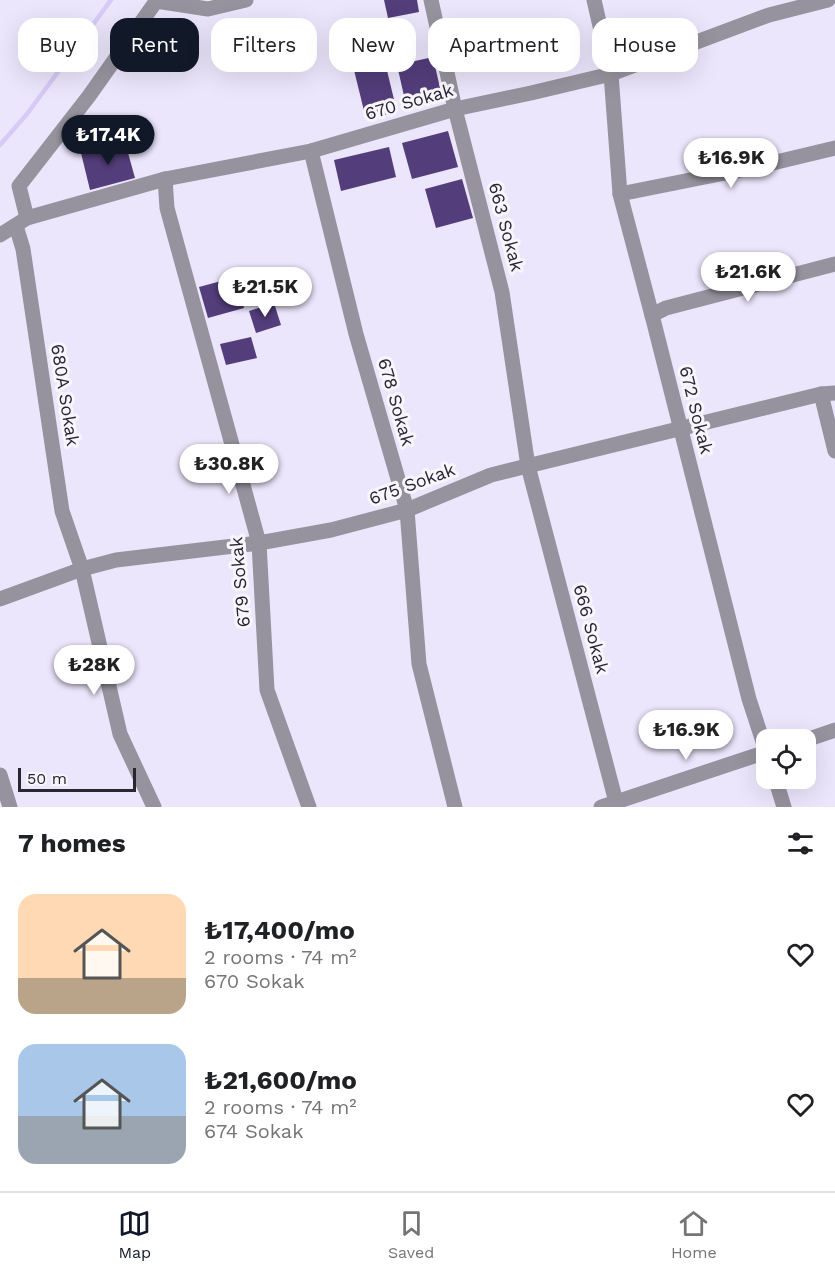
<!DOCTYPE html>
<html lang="en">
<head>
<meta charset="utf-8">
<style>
  body { margin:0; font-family:"Work Sans",sans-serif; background:#f2f2f2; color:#202124; height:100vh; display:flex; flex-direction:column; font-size:22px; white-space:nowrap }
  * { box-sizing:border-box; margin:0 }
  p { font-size:20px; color:#757577 }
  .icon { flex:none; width:33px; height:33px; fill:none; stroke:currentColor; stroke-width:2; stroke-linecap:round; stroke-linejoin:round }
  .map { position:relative; height:807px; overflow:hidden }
  .panel { display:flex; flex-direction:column; background:#fff; flex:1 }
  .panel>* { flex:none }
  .hud { position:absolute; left:18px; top:18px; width:800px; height:54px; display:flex; gap:12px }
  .controls { position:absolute; left:756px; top:729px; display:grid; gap:12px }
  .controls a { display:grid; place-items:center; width:60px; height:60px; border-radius:12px; background:#fff; box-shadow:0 6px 24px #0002; font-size:30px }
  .scale { position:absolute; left:18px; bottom:15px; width:118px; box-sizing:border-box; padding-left:6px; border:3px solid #292630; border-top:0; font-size:16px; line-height:21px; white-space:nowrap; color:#292630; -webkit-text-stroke:4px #f8f6fc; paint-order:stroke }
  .price { position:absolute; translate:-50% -51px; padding:0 14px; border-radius:21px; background:#fff; color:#222; font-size:20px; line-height:39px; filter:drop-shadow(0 2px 3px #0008) }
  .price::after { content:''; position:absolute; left:50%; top:36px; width:18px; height:14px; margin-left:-9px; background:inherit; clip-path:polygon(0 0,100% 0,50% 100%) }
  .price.selected { background:#111827; color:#fff }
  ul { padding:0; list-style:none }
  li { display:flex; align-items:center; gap:18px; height:150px; padding:0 18px }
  li span { display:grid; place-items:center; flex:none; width:168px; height:120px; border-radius:18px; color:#555 }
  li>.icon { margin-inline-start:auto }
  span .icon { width:72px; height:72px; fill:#fffc; stroke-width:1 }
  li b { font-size:26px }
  h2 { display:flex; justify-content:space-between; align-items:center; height:72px; padding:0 18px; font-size:26px }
  .pill { padding:0 21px; border-radius:18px; background:#fff; box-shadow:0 6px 24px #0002; font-size:21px; line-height:54px }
  .pill.selected { background:#111827; color:#fff }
  .menu { display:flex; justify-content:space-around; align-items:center; height:84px; border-top:2px solid #e0e0e0; background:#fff; font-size:16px; color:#757577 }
  .menu a { display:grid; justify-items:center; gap:3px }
  .menu .selected { color:#111827 }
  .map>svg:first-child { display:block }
</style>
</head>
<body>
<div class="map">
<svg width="835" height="807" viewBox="0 0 835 807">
  <rect width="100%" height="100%" fill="#ece6fc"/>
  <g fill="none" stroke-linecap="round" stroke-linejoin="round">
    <!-- stream -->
    <path stroke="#d6caf6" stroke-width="4.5" d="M0 145 27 114 111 0"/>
  </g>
  <!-- building -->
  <g fill="#533d7b">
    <path d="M384 0H417L419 12 388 18Z"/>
    <path d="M433 57 443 101 407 109 397 65Z"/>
    <path d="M384 58 397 112 366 119 353 66Z"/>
    <path d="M448 131 458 167 412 179 402 143Z"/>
    <path d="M125 142 135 178 90 190 81 153Z"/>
    <path d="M389 147 396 177 341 191 334 160Z"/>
    <path d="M462 179 473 218 436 228 425 189Z"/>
    <path d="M236 277 244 308 208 318 199 287Z"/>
    <path d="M274 303 281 325 256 333 249 311Z"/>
    <path d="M251 337 257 358 226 365 220 344Z"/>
  </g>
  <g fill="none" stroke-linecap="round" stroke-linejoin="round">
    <!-- minor -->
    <g stroke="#96939e" stroke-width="15">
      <path d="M431 0 455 109 502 292 528 466 616 802"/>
      <path d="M594 0 611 74 620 194 654 323 749 699 766 751"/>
      <path d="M156 1 208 9 246 0"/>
      <path d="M311 151 356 334 407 510 419 664 455 807"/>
      <path d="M165 179 167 208 259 543 267 690 309 807"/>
      <path d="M620 194 760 166 835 148"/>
      <path d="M27 218 19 186 89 96 157 0"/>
      <path d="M16 226 23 249 62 511 82 569 120 734 154 807"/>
      <path d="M0 235 27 218 165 179 311 151 455 109 531 93 611 74 769 15 828 0"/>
      <path d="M652 315 666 308 835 264"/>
      <path d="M821 394 835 451"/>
      <path d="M0 599 82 569 116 560 259 543 331 530 407 510 491 475 821 394 835 393"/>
      <path d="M806 740 835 730"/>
      <path d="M0 775 10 807"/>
      <path d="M775 778 784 807"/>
      <path d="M601 807 766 752"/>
    </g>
  </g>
  <g text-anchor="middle" stroke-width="6" stroke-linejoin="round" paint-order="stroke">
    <!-- street labels -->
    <g font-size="18" fill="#292630" stroke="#f8f6fc">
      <text transform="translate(409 102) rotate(-16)" y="6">670 Sokak</text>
      <text transform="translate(506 227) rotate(75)" y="6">663 Sokak</text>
      <text transform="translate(65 395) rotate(81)" y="6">680A Sokak</text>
      <text transform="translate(396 402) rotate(74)" y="6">678 Sokak</text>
      <text transform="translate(696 410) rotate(76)" y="6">672 Sokak</text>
      <text transform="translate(412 484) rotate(-20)" y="6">675 Sokak</text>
      <text transform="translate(240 582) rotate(-95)" y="6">679 Sokak</text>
      <text transform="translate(591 629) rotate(75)" y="6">666 Sokak</text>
    </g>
  </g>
</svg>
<div class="controls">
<a><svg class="icon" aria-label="locate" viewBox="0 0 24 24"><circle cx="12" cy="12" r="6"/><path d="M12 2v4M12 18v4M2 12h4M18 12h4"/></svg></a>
</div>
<div class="scale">50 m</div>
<b class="price selected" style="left:108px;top:166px">₺17.4K</b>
<b class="price" style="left:731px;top:189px">₺16.9K</b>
<b class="price" style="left:748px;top:303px">₺21.6K</b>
<b class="price" style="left:265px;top:318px">₺21.5K</b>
<b class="price" style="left:229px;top:495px">₺30.8K</b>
<b class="price" style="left:94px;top:696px">₺28K</b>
<b class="price" style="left:686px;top:761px">₺16.9K</b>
<div class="hud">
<a class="pill">Buy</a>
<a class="pill selected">Rent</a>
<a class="pill">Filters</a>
<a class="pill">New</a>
<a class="pill">Apartment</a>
<a class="pill">House</a>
</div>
</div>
<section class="panel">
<h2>7 homes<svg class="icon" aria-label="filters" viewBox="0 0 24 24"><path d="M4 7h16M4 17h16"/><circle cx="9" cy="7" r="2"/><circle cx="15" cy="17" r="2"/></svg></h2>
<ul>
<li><span style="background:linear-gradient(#ffd9b3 70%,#b9a48a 0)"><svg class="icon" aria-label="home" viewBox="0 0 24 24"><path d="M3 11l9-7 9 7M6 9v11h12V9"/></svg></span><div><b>₺17,400/mo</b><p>2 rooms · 74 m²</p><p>670 Sokak</p></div><svg class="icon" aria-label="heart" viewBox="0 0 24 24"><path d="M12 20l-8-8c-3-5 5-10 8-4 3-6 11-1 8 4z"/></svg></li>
<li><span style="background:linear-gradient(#a9c7e8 60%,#9aa5b1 0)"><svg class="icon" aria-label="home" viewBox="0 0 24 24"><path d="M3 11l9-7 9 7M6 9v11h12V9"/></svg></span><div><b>₺21,600/mo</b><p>2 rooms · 74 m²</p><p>674 Sokak</p></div><svg class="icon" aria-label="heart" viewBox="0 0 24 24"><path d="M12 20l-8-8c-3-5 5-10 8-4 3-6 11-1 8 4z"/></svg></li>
</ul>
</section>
<nav class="menu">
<a class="selected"><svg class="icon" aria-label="map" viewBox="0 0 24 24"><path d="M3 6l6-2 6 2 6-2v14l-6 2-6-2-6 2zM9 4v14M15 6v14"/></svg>Map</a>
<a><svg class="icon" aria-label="saved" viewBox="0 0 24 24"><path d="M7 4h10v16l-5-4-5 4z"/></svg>Saved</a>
<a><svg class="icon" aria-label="home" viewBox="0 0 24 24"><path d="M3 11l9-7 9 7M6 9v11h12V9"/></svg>Home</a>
</nav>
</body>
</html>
